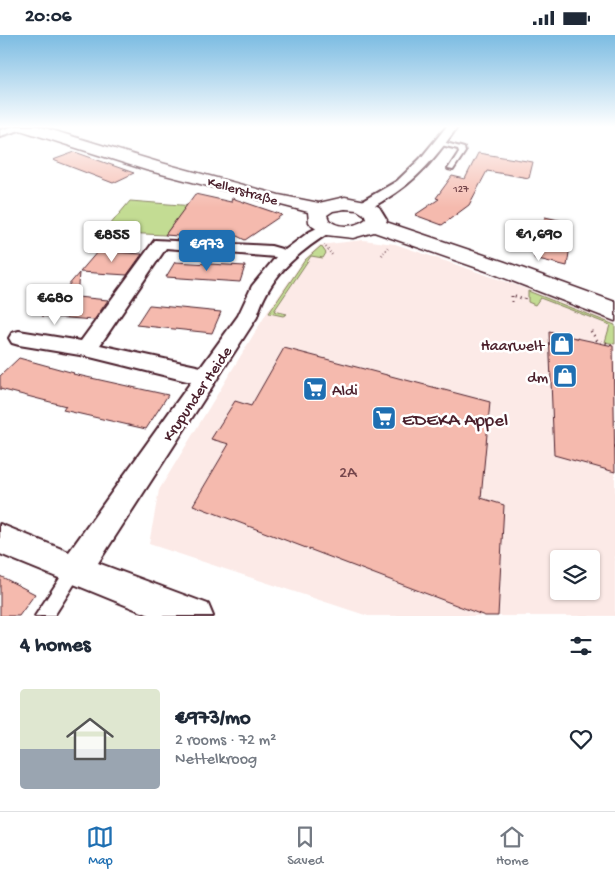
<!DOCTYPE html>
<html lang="en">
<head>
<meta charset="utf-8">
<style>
  body { margin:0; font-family:"Gochi Hand",sans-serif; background:#f2f2f3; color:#1f2937; height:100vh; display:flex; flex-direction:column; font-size:19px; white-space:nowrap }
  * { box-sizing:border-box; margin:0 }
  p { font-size:16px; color:#747a83 }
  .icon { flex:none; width:28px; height:28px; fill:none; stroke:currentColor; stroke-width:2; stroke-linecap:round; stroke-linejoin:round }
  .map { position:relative; height:581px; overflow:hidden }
  .drawer { display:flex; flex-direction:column; background:#fff; flex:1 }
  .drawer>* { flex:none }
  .buttons { position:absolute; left:550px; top:515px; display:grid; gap:10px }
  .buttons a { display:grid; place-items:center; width:50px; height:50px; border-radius:5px; background:#fff; box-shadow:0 1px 4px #0004; font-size:25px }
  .price { position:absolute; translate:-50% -42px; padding:0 11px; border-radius:5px; background:#fff; color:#222; font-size:16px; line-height:32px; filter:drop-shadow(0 1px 2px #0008) }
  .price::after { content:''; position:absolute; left:50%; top:30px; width:15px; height:11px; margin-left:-8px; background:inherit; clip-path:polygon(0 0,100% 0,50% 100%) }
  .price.current { background:#1f6fb2; color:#fff }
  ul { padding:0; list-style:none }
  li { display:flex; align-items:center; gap:15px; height:125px; padding:0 20px }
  li span { display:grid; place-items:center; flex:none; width:140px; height:100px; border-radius:5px; color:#555 }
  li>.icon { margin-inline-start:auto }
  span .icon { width:60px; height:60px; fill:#fffc; stroke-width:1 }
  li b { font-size:21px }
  h2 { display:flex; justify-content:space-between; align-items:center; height:60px; padding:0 20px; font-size:21px }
  .status { display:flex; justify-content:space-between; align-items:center; height:35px; padding:0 25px; background:#fff; direction:ltr }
  .status svg { height:14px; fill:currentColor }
  .menu { display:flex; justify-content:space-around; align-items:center; height:70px; border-top:1px solid #e0e1e3; background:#fff; font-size:14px; color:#747a83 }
  .menu a { display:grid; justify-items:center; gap:2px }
  .menu .current { color:#1f6fb2 }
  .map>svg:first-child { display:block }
</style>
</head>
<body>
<div class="status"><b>20:06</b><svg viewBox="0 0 49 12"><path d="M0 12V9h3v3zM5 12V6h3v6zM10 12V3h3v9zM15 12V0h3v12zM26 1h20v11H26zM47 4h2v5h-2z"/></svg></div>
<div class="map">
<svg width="615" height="581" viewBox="0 0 615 581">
  <rect width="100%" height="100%" fill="#fff"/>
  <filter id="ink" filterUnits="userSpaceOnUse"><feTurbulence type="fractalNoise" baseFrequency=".02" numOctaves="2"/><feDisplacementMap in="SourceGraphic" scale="10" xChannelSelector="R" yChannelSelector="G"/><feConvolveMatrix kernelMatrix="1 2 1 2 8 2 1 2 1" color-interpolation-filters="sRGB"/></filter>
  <g filter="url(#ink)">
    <!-- built -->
    <path fill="#fceae7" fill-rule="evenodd" d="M363 205 395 209 513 249 615 288V581H368L149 509 159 455 268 276 304 225 320 210ZM559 524H591V556H559Z"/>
    <!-- green -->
    <g fill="#c3dc93" stroke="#867e5f">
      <path d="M130 166 219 173 177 190H172L165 200 104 197Z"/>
      <path d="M321 211 326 218 323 223 311 221 274 276 287 279 283 281 269 278 305 225Z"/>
      <path d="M528 256 615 290V309L605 307 610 290 540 263 535 270 528 267Z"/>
    </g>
    <!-- building -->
    <g fill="#f5baae" stroke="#4a1f2b">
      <path d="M75 117 134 138 113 148 53 125Z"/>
      <path d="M478 118 533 127 529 143 487 136 469 170 442 190 415 180 439 164 436 163 452 141 465 144Z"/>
      <path d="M195 159 231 167 232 163 282 180 245 205 237 201 195 198 192 202 165 200Z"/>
      <path d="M545 182 563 186 559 209 570 211 567 231 534 223Z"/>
      <path d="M98 216 112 217 142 219 127 240 80 237Z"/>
      <path d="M175 227 209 229 245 231 240 247 166 242Z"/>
      <path d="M79 238 77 262 108 265 94 285 42 281Z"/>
      <path d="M149 270H150L221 277 212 298 136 290Z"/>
      <path d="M549 297 613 311 615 437 554 420Z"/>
      <path d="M284 313 490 367 481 463 504 470 498 581H485L193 470 229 409 211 404 235 366 251 371Z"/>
      <path d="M19 323 74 338 73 339 168 360 146 394 63 375 66 371 0 354V341Z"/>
      <path d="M0 541 35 559 19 581H0Z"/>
    </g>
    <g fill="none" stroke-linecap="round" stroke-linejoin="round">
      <defs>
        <g id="lane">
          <path d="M439 106 464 113 465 117 453 135 448 134 459 117 458 114 437 109V107Z"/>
          <path d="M74 529 80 531 82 537 54 581H35L68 531Z"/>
        </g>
        <g id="street">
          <path d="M15 91 30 92 0 101V95Z"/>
          <path d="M447 91H458C436 122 417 146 384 165 376 170 369 176 359 174L357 171 359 168 397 146 420 124Z"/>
          <path d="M327 188 335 193 332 196C298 217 268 242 257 282L98 528 208 569 213 581H152L0 519V489L69 517 191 347 86 321 19 310 12 308 9 303 12 298 19 296 81 306 155 205 271 211 285 215 309 197ZM166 213 276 222 252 251 238 281 201 332 100 310Z"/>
        </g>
        <path id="secondary" d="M15 91H38L158 127 279 160 319 168 345 162 366 166 379 172 387 185 386 187 505 227 615 267V286L489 237 374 197 353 203 326 200 312 191 309 187 308 177 146 135 17 94ZM345 174 357 175 365 180 366 184C356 192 339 194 329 185L327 180 333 176Z"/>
      </defs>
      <!-- lane casing -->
      <use href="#lane" stroke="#4a1f2b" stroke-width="4"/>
      <!-- street casing -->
      <use href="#street" stroke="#4a1f2b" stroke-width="4"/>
      <!-- secondary casing -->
      <use href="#secondary" stroke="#4a1f2b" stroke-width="3"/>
      <!-- path-far1 -->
      <g stroke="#4a1f2b" stroke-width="2.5" stroke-dasharray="0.5 2.5" stroke-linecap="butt">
        <path d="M324 210 333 221"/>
        <path d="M382 220 388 212"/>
      </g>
      <!-- path -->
      <g stroke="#4a1f2b" stroke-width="3" stroke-dasharray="1 4" stroke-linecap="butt">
        <path d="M512 267V260L524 264 525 261"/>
        <path d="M591 296 597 305 615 311"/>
      </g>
      <!-- lane -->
      <use href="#lane" fill="#fff" fill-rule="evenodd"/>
      <!-- street -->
      <use href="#street" fill="#fff" fill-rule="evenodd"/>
      <!-- secondary -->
      <use href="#secondary" fill="#fff" fill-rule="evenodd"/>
    </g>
  </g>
  <!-- sky -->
  <linearGradient id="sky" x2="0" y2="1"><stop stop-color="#7cbce2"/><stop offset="0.53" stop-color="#fff"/><stop offset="1" stop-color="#fff" stop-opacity="0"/></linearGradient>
  <rect width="615" height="173" fill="url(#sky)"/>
  <!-- icons -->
  <defs>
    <symbol id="shop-square" viewBox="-11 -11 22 22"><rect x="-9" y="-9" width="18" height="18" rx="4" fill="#1f6fb2" stroke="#fff"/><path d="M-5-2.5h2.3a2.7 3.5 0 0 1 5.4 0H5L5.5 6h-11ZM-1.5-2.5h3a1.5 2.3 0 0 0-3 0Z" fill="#fff"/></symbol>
    <symbol id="supermarket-square" viewBox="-11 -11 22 22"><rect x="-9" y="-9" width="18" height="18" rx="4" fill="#1f6fb2" stroke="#fff"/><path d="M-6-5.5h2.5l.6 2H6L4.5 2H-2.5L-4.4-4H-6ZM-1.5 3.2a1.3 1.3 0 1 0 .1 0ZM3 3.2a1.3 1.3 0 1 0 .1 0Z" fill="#fff"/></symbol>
  </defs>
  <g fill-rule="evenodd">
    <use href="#shop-square" x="548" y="295" width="28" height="28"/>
    <use href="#shop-square" x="551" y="327" width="28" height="28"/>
    <use href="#supermarket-square" x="301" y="340" width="28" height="28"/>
    <use href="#supermarket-square" x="370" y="369" width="28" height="28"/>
  </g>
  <g text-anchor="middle" stroke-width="5" stroke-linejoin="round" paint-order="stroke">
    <!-- far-number labels -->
    <g font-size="11" fill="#75464c">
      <text x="461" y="157">127</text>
    </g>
    <!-- far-street labels -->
    <g font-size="14" fill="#4a1f2b" stroke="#fff">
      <text transform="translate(243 155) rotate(16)" y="5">Kellerstraße</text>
    </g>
    <!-- poi labels -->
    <g font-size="16" fill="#4a1f2b" stroke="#fff" text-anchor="end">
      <text x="544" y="315">Haarwelt</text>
      <text x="548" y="347">dm</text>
      <text x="332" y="360" text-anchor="start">Aldi</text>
    </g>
    <!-- street labels -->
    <g font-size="16" fill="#4a1f2b" stroke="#fff">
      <text transform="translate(196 358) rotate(-56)" y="6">Krupunder Heide</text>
    </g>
    <!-- near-number labels -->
    <g font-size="16" fill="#75464c">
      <text x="348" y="442">2A</text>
    </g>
    <!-- near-poi labels -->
    <g font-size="19" fill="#4a1f2b" stroke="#fff" text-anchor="start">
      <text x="402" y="390">EDEKA Appel</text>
    </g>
  </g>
</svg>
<div class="buttons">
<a><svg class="icon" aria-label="layers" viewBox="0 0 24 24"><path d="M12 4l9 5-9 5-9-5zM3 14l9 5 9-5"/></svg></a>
</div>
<b class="price" style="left:539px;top:227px">€1,690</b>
<b class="price" style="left:112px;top:228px">€855</b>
<b class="price current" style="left:207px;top:237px">€973</b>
<b class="price" style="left:55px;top:291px">€680</b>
</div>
<section class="drawer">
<h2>4 homes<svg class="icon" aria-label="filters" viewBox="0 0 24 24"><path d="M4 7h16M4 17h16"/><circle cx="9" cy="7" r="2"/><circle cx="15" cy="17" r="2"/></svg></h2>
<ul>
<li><span style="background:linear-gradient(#dfe7d0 60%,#9aa5b1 0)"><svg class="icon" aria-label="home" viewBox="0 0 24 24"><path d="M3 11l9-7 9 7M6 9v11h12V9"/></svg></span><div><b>€973/mo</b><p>2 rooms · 72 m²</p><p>Nettelkroog</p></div><svg class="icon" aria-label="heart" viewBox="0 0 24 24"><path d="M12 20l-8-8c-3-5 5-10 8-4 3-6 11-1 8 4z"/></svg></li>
</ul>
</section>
<nav class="menu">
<a class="current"><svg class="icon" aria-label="map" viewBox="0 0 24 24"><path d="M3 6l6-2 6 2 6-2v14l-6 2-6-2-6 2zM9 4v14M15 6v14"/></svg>Map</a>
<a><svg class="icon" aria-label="saved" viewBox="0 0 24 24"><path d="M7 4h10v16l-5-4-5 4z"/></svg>Saved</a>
<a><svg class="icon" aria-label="home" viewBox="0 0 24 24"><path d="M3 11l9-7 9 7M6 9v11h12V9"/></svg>Home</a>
</nav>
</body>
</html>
